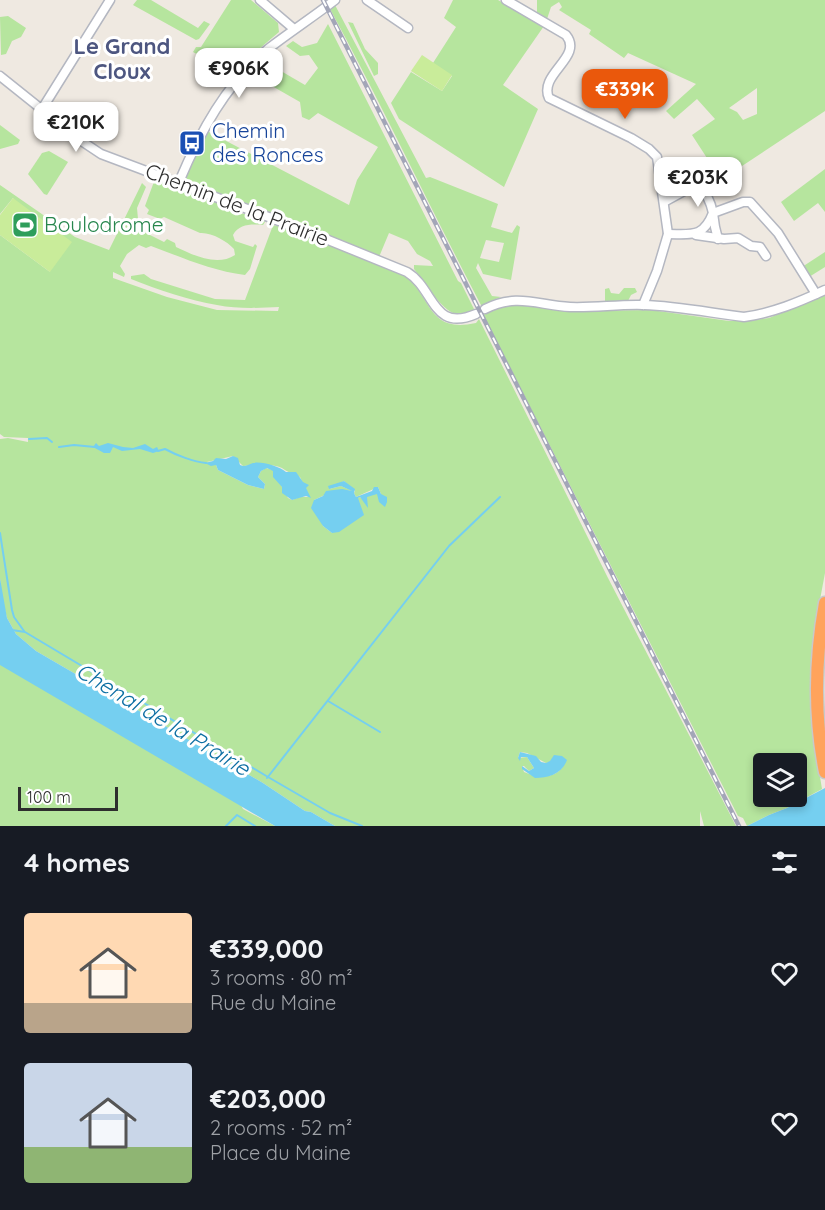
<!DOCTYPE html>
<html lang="en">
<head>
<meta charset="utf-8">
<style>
  body { margin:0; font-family:Quicksand,sans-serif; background:#242831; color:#f1f3f6; height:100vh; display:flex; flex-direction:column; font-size:22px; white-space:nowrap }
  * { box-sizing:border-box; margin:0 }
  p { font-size:20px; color:#9ea1a6 }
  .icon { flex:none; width:33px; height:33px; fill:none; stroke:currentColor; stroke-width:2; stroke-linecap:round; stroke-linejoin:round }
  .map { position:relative; height:826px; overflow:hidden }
  .details { display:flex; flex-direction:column; background:#171b24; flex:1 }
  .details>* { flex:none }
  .controls { position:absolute; left:753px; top:753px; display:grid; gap:12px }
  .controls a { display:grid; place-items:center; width:54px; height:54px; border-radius:6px; background:#171b24; box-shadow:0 3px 9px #0003; font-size:30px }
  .scale { position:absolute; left:18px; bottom:15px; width:100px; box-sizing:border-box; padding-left:6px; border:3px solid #2e2e2e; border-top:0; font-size:16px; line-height:21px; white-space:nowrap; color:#2e2e2e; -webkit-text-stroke:4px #fff; paint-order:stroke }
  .price { position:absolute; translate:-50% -51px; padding:0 14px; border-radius:12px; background:#fff; color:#222; font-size:20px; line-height:39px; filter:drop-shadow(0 2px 3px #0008) }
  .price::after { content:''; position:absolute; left:50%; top:36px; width:18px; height:14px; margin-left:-9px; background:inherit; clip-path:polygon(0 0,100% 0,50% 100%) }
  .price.active { background:#ea580c; color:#fff }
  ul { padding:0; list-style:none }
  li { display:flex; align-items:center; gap:18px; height:150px; padding:0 24px }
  li span { display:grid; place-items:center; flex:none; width:168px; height:120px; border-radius:6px; color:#555 }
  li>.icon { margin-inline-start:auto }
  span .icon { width:72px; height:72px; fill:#fffc; stroke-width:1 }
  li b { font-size:26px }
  h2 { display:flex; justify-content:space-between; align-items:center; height:72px; padding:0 24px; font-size:26px }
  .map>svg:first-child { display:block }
</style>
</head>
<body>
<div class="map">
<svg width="825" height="826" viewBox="0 0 825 826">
  <rect width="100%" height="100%" fill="#efe9e1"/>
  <!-- green -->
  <g fill="#b6e59e" fill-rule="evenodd">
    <path d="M137 0H151L198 28 204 21 210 24 199 39 196 40 133 5Z"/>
    <path d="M231 0H251L278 23 279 32 253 54 234 75 193 52 196 47H201Z"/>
    <path d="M453 0H498L544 26 503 85 538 109 504 187 399 119 391 103 411 72 442 91 452 76 433 63 456 27 444 18Z"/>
    <path d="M537 0H825V111L742 166 740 162 718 175 692 135 715 119 697 99 674 119 666 111 696 84 628 53 624 58 589 34 591 30 559 10 562 7 559 2 551 7 547 19 537 12ZM757 88V114L743 120 737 112 729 108Z"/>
    <path d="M335 5 426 178 430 177 498 204 491 227 512 233 517 225 520 227 511 280 483 274 478 263 476 268 492 296 501 297 493 300 484 307H482C430 208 383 107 330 9ZM486 240 504 243 499 262 480 258Z"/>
    <path d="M8 16 26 28 21 37 12 41 6 54 1 55 0 17Z"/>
    <path d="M348 22 353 23 365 49 378 63V74L374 76Z"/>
    <path d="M328 24 458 281 461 283 475 311C469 313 462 315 456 314 441 310 424 281 414 269V265L433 266 430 261 417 254 408 241 389 233 379 257 186 181 185 175 207 131 349 205 357 180 378 147 318 113 309 120 302 117 300 102 251 74 262 60 305 85 318 68 309 55 300 56 286 46 293 41 302 47 317 43Z"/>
    <path d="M0 125 20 140 18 144 0 149Z"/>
    <path d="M49 151 68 162 47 195 44 194 28 174 42 153Z"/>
    <path d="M825 169V212L818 203 794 221 781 202Z"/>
    <path d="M155 179 215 200 233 211 262 219 265 222 263 225C251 224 239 224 233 235L235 241 253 247 255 244 257 246 250 269 245 275C212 271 181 257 151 246L146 248 139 245 127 254 120 266 125 274 124 277 113 272V278L167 297 217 310 278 311 279 307C259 308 237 309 217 305 189 300 158 290 131 279V276L144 274 151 279 215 299 245 300 272 228 273 225 286 228 292 232 296 230 306 236 403 274C433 296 426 334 476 323L479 319 608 578 736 826H704L700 811V826H335L311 812 305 811 263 783 36 651 16 634 7 618 2 598 0 578V439L8 438 28 442V438L4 437 0 434V235L50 272 13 198 0 214V185L75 237 109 250 142 183 146 187 137 208 138 219 133 223 132 226 164 242 167 239 175 243 176 247C193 255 217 267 235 255L234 249C227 241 211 232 200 233L164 217 160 219 147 214 149 210 145 206ZM233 456 243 466C255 465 272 463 282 468 288 472 292 474 300 477L309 497H300L292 500 288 498 273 470 266 468 261 471 258 477 265 484 264 489 248 485 218 470 216 465 207 462ZM344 481 355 491 354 493 356 497 378 487 381 494H374L367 496 365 502 360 497 357 498 332 533 323 526 314 500C335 491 329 489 353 491L341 486 329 489ZM520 752 527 753 546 763 566 760C560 779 540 779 524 772L522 766H524L529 771 534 768 527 757 518 758Z"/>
    <path d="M825 252V267L809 277 802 267Z"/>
    <path d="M609 288 611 293 619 294 624 288H635L637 292 631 295 627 303H605V289Z"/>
    <path d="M825 295V573L816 621 811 687 813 734 822 789 787 808 769 815 747 826 743 818 738 816 483 314 509 304 570 311 651 310 729 321H747L769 318ZM764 764H796V796H764Z"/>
    <path d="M0 664 241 805 243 809 275 826H0Z"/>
  </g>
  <!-- pitch -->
  <g fill="#c9ec9a">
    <path d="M422 55 452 75 442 91 411 71Z"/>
    <path d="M13 198 72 242 50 272 0 235V215Z"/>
  </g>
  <!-- water -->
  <g fill="#75cff0">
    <path d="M96 443 99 446 108 443 123 447 133 448 145 444 153 449 157 447 159 451 153 453 140 449 122 451 113 447 110 453H104L93 447Z"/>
    <path d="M233 456 238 458 240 465 243 466C247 466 249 464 253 463 262 461 280 467 286 472H296L303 482 309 485 306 488 311 498 306 496 292 500 282 493V487L273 477V471L267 468 261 471 258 477 265 484 264 489 248 485 218 470 216 465 211 466 205 463 213 461 216 458 226 459Z"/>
    <path d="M344 481 355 489 354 493 356 497 372 491 374 487H378L381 494 387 497V502L385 507 379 502 377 494 367 497 368 508 360 497 358 498 364 515 339 532 332 533 323 526 311 508 314 500 323 496 326 491 342 489 352 491 341 486 329 489 328 486Z"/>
    <path d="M0 578 7 618 16 634 36 651 263 783 305 811 311 812 335 826H275L0 665Z"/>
    <path d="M520 752 536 756 541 762 546 763 550 761 554 755 562 756 567 760C562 774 548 778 535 778L522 769V766L529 771 534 768 527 757H521L520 761 518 758Z"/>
    <path d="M825 788V826H747L769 815 787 808Z"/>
  </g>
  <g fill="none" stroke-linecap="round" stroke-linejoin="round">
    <!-- stream -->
    <g stroke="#75cff0" stroke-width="2">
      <path d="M29 439 47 438 52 442"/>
      <path d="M59 447 74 445 95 447"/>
      <path d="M158 451 165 449C176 455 194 462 206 463"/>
      <path d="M0 533 12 610 14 617 24 631"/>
      <path d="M12 630 25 632 268 777 330 813 362 826"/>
      <path d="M328 701 380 732"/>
      <path d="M267 778 449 546 500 497"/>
      <path d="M226 826 237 815 255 826"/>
    </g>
    <defs>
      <g id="minor">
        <path d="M260 0 294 29"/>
        <path d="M367 0 408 28"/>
        <path d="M506 0 566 35C584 57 538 74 549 98L631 138 649 149 657 157 668 234 657 271 643 305"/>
        <path d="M0 76 80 140 101 154 311 233 407 272C435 289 432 333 476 314"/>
        <path d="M42 109 110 0"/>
        <path d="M179 182C200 132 226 84 268 49 290 32 313 17 335 0"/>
        <path d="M664 202 697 184C705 189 711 203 713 213 703 238 692 234 668 234"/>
        <path d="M696 235 724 239 738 238 751 246 760 247 766 256"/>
        <path d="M718 239 715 227 713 213 743 202H750L778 233 816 294"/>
        <path d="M485 309C517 293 537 305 570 307 595 308 619 304 644 305 677 306 711 313 744 317 773 313 799 302 825 290"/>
      </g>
      <path id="highway" d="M825 603C815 658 814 717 825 772"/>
    </defs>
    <!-- minor casing -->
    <use href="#minor" stroke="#b4b7c1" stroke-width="11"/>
    <!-- highway casing -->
    <use href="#highway" stroke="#c9c9c9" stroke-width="15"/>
    <!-- minor -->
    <use href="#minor" stroke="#fff" stroke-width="8"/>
    <!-- highway -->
    <use href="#highway" stroke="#ffa35c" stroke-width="12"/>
    <defs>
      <path id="rail" d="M323 0 739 826"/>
    </defs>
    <!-- rail casing -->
    <use href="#rail" stroke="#a3a6b8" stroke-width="4.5"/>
    <!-- rail -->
    <use href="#rail" stroke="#fff" stroke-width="2" stroke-dasharray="7" stroke-linecap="butt"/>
  </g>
  <!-- icons -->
  <defs>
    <symbol id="bus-square" viewBox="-11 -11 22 22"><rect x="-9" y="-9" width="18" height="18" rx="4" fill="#1a4fb4" stroke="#fff"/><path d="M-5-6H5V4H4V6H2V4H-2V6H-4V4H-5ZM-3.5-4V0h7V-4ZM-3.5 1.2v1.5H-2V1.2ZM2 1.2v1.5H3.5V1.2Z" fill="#fff"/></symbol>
    <symbol id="stadium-square" viewBox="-11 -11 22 22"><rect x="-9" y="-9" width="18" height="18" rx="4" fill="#2e9e5b" stroke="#fff"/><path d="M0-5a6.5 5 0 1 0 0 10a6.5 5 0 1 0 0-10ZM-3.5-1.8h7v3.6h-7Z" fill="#fff"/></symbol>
  </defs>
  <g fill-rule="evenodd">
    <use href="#bus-square" x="177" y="128" width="30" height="30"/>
    <use href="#stadium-square" x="10" y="210" width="30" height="30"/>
  </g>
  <g text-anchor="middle" stroke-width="6" stroke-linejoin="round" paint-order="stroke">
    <!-- transit labels -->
    <g font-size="21" fill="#164399" stroke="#fff" text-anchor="start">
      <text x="212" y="138">Chemin<tspan x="212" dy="24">des Ronces</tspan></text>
    </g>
    <!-- street labels -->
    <g font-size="21" fill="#2e2e2e" stroke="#fff">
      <text transform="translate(237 205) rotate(21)" y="7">Chemin de la Prairie</text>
    </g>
    <!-- leisure labels -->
    <g font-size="21" fill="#27864d" stroke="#fff" text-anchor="start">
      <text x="44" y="232">Boulodrome</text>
    </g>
    <!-- neighbourhood labels -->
    <g font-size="22" font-weight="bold" fill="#4d5680" stroke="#fff">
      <text x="122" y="54">Le Grand<tspan x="122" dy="25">Cloux</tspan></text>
    </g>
    <!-- water labels -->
    <g font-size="22" font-style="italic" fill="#0d6fa3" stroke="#fff">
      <text transform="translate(163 719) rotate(31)" y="8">Chenal de la Prairie</text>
    </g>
  </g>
</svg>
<div class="controls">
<a><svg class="icon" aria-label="layers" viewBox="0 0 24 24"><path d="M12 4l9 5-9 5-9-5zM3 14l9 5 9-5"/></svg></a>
</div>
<div class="scale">100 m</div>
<b class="price" style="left:239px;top:99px">€906K</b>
<b class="price active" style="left:625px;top:120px">€339K</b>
<b class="price" style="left:76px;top:153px">€210K</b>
<b class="price" style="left:698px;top:208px">€203K</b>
</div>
<section class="details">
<h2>4 homes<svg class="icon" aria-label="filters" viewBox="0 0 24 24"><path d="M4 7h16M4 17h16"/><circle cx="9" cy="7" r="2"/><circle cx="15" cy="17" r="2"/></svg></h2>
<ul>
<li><span style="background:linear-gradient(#ffd9b3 75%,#b9a48a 0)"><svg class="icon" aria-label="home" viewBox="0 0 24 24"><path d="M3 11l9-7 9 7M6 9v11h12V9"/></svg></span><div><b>€339,000</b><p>3 rooms · 80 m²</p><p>Rue du Maine</p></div><svg class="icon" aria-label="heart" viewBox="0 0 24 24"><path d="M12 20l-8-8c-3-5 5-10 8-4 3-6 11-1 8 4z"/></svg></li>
<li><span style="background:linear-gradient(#c9d6e8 70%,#8fb573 0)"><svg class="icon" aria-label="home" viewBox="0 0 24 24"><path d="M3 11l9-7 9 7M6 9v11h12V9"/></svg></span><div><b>€203,000</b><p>2 rooms · 52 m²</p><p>Place du Maine</p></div><svg class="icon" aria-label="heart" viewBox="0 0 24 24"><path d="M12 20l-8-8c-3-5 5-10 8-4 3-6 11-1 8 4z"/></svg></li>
</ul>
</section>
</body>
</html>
